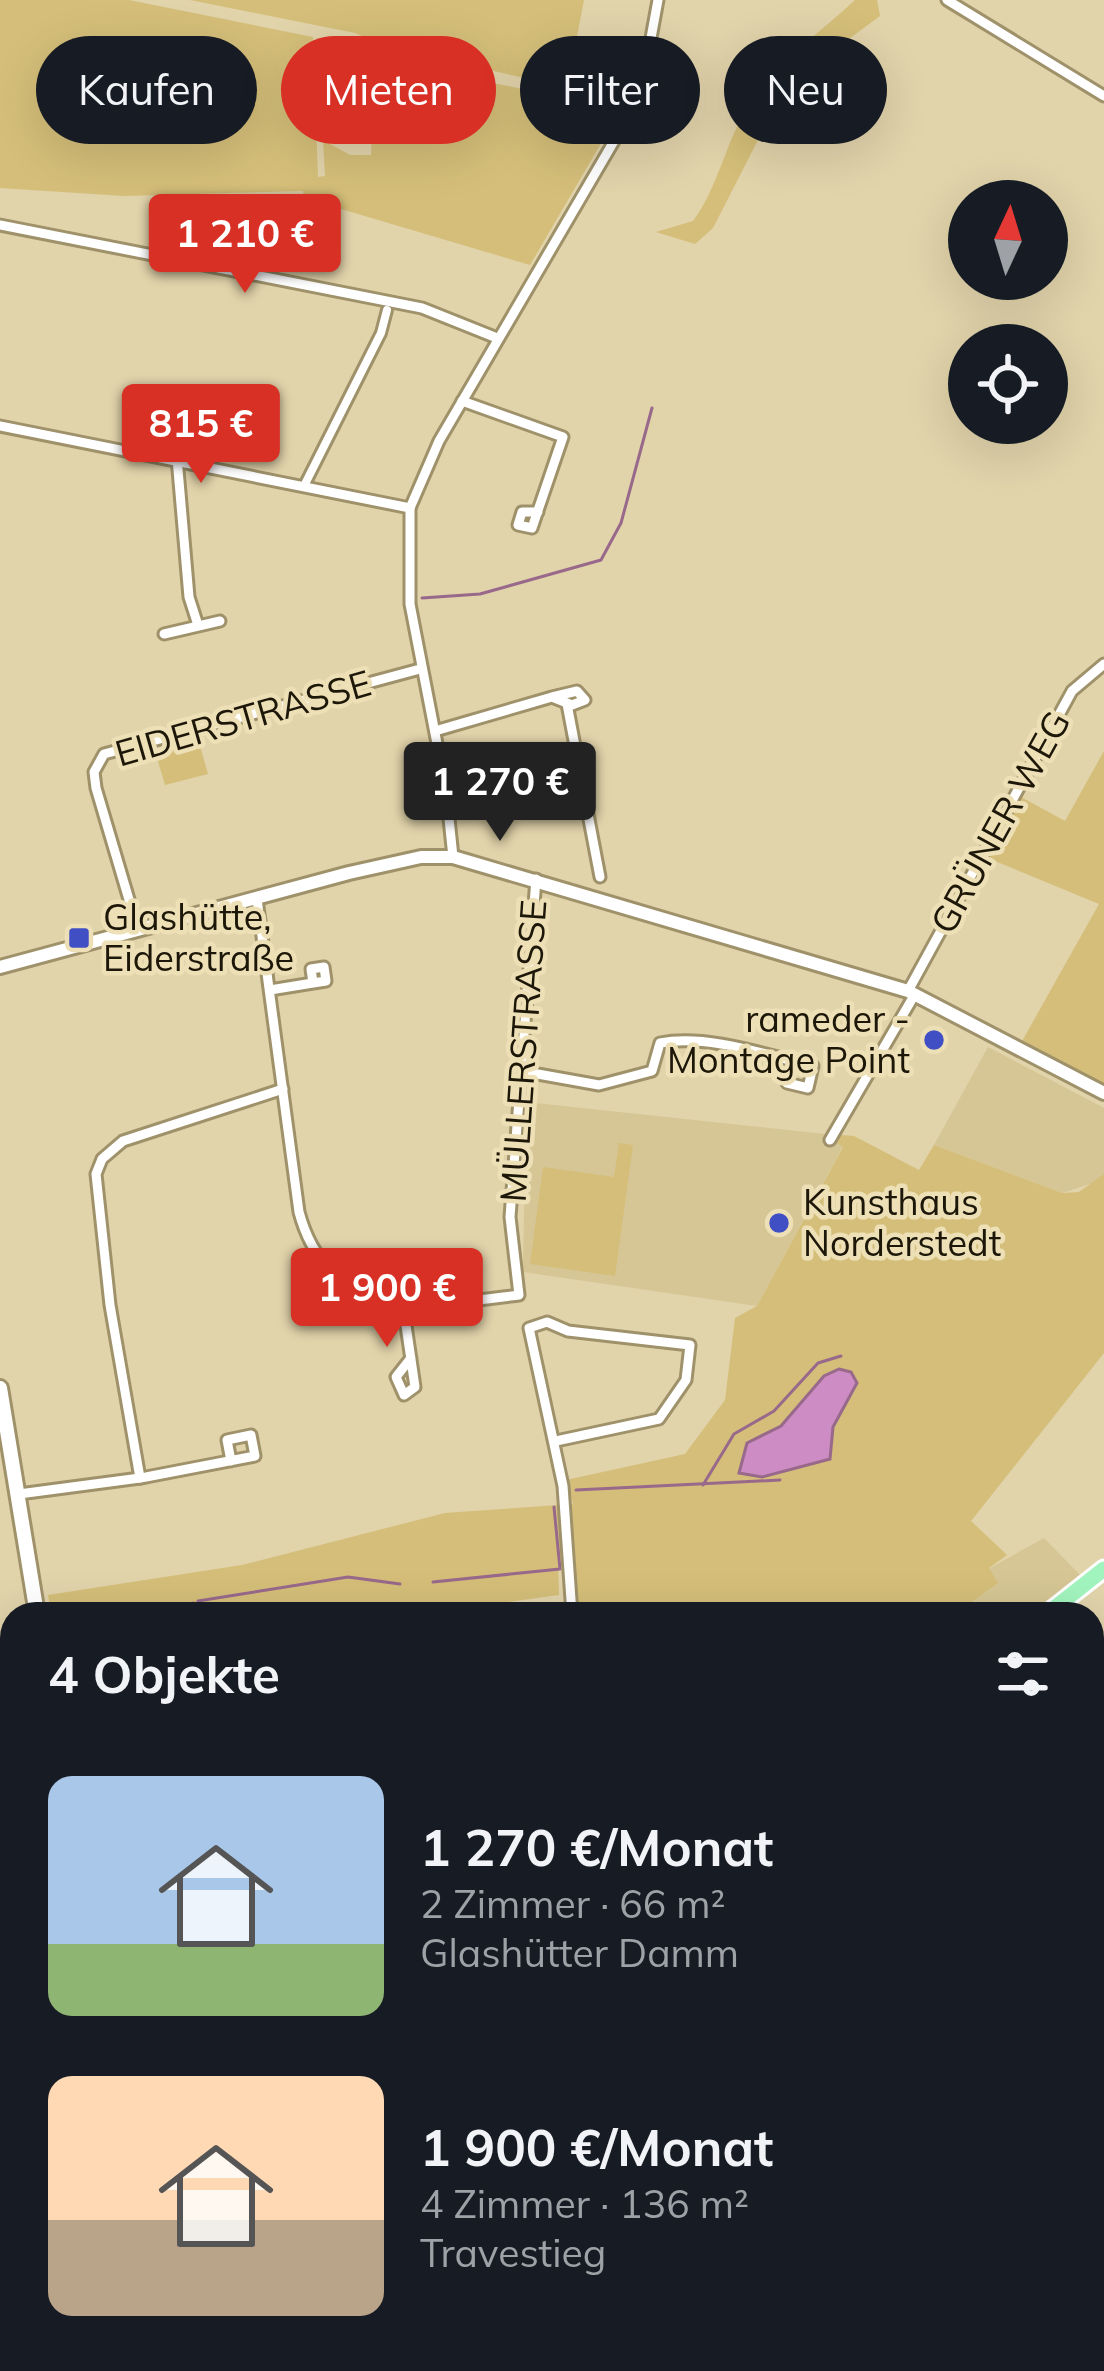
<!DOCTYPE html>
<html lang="de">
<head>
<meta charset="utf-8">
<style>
  body { margin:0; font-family:Mulish,sans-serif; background:#20242c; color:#f1f3f6; height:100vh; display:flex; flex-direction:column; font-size:45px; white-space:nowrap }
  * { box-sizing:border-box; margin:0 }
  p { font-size:39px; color:#9ea1a6 }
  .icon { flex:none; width:66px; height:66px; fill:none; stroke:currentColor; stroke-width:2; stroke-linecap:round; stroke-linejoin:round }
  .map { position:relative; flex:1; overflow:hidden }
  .details { position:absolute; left:0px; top:1602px; width:1104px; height:771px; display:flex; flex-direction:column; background:#171b24; border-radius:36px 36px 0 0; box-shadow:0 12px 48px #0002 }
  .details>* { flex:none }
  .hud { position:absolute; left:36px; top:36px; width:1032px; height:108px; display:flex; gap:24px }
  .needle { width:78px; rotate:4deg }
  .controls { position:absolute; left:948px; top:180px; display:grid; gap:24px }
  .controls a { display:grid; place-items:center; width:120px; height:120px; border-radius:50%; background:#171b24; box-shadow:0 12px 48px #0002; font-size:60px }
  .price { position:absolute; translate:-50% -102px; padding:0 27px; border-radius:12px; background:#d93025; color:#fff; font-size:39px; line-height:78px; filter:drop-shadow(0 3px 6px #0008) }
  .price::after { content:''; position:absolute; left:50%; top:72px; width:36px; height:27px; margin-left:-18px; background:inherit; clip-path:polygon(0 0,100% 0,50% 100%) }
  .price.current { background:#222; color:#fff }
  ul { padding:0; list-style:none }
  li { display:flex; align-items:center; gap:36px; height:300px; padding:0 48px }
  li span { display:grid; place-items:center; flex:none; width:336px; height:240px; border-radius:24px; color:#555 }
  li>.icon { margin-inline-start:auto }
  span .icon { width:144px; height:144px; fill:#fffc; stroke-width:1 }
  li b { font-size:51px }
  h2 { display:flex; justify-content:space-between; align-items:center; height:144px; padding:0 48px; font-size:51px }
  .tag { padding:0 42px; border-radius:54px; background:#171b24; box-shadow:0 12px 48px #0002; font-size:42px; line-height:108px }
  .tag.current { background:#d93025; color:#fff }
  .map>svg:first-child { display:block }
</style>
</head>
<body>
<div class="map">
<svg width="1104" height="2371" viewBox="0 0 1104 2371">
  <rect width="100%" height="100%" fill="#e1d3aa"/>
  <!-- built -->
  <g fill="#d6c695">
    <path d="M988 1047 1104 1108V1174L1096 1182 1062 1193 934 1145Z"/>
    <path d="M526 1102 825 1134 843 1146 757 1306 523 1272Z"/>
    <path d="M1044 1538 1084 1579 1033 1614H956L997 1584 988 1569Z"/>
  </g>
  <!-- green -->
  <g fill="#d4be79" fill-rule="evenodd">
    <path d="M0 0H129L313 37 318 177 325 176 323 140 350 155H371L375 48 441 82 470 79 508 86 580 101 617 116 530 265 304 198 303 191 124 196 0 188Z"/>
    <path d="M190 0H584L567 88 468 65 444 70 355 33Z"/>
    <path d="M855 0H877L880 16 796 78 780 97 713 228 695 244 656 232 693 221C717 189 725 146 745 111 773 63 816 37 855 0Z"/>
    <path d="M198 739 208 774 165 785 155 751Z"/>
    <path d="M1104 751V1086L1021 1043 1099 904 985 857 1021 797 1065 821Z"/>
    <path d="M825 1134 854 1136 919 1170 934 1145 1062 1193 1079 1192 1104 1174V1353L971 1521 1007 1555 989 1568 998 1583 956 1614H579L574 1561 558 1562 559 1595 463 1608V1614H176L171 1609 160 1614H51L48 1595 242 1565 445 1513 573 1504 566 1480 685 1454 725 1400 735 1318 757 1306 843 1147ZM855 1390 833 1427 830 1459 762 1477 752 1473 747 1443 781 1426 814 1392Z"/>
    <path d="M619 1143 633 1145 615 1276 530 1264 543 1167 614 1177Z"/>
  </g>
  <!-- water -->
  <path fill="#cd8cc3" stroke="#98698b" stroke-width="3" d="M839 1369 851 1372 857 1383 833 1427 830 1459 762 1477 739 1473 747 1443 781 1426 824 1376Z"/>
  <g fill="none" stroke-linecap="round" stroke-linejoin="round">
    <!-- stream -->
    <g stroke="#98698b" stroke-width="3">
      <path d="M422 598 480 594 601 560 621 523 652 408"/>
      <path d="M703 1485 734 1434 774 1411 818 1363 841 1356"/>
      <path d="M576 1490 780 1480"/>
      <path d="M433 1582 560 1569 554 1507"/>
      <path d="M198 1601 348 1577 400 1584"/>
      <path d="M171 1614 193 1603"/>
      <path d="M0 1676 11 1672"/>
    </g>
    <defs>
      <path id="pedestrian" d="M305 484 381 333 387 310"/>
      <g id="minor">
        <path d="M947 0 1104 96"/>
        <path d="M0 225 422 308 497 338"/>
        <path d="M462 401 563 437 532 528 518 525 522 512H538"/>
        <path d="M0 426 410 508"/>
        <path d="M177 458 189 597 197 622"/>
        <path d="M164 634 220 621"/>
        <path d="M567 704 600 877"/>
        <path d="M435 731 552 697 572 705 585 700 577 691 552 697"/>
        <path d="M453 857 446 790 410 604V508L439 441 631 112 642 87 658 0"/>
        <path d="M257 899 299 1212C329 1323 431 1306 519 1295L510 1217 536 879"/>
        <path d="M138 930 96 788 94 772 104 754 420 669"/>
        <path d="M270 990 313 983 311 969 324 967 326 981 313 983"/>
        <path d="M908 991 1072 691 1104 664"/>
        <path d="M521 1071 599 1085 652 1071 660 1043C707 1034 767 1055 813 1066L808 1088 787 1083 791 1061"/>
        <path d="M830 1140 915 994"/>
        <path d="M403 1305 415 1387 404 1395 396 1377 411 1358"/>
        <path d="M556 1441 659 1419 686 1380 690 1345 568 1331 547 1322 529 1328 563 1486 572 1614"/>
        <path d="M140 1478 110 1305 96 1174 102 1159 123 1141 283 1089"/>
        <path d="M19 1494 140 1478 146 1477 255 1456 251 1435 227 1440 231 1461"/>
        <path d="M0 1856 12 1854"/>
        <path d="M0 2304 12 2295"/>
        <path d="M112 2361 113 2371"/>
        <path d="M596 2361 620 2363"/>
        <path d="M502 2371 509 2361"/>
      </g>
      <g id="tertiary">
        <path d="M0 967 349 873 421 857H453L908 991 1104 1093"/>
        <path d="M405 2371 410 2361"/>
      </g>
      <g id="secondary">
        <path d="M0 1388 37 1614"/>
        <path d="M367 2361 381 2371"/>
      </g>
      <g id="primary">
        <path d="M1047 1614 1104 1569"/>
        <path d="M0 2047 12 2044"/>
      </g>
    </defs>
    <!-- pedestrian casing -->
    <use href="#pedestrian" stroke="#9f926b" stroke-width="14"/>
    <!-- minor casing -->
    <use href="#minor" stroke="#9f926b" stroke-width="15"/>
    <!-- tertiary casing -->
    <use href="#tertiary" stroke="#9f926b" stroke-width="18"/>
    <!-- secondary casing -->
    <use href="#secondary" stroke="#9f926b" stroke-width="20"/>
    <!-- primary casing -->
    <use href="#primary" stroke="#fff" stroke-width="21"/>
    <!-- pedestrian -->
    <use href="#pedestrian" stroke="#fff" stroke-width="8"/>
    <!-- minor -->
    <use href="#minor" stroke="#fff" stroke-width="9"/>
    <!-- tertiary -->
    <use href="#tertiary" stroke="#fff" stroke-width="12"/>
    <!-- secondary -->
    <use href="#secondary" stroke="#fff" stroke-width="14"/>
    <!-- primary -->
    <use href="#primary" stroke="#a2f4be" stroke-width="15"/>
  </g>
  <!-- markers -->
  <g fill="#4050c4" stroke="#eee0b6" stroke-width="4.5">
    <rect x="67" y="926" width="24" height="24" rx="6"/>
    <circle cx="934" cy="1040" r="12"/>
    <circle cx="779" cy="1223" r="12"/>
  </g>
  <g text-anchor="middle" stroke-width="9" stroke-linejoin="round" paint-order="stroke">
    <!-- street labels -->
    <g font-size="36" fill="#1c1708" stroke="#eee0b6">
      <text transform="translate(243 718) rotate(-16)" y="13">EIDERSTRASSE</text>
      <text transform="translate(1000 822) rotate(-61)" y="13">GRÜNER WEG</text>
      <text transform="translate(523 1051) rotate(-86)" y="13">MÜLLERSTRASSE</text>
    </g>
    <!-- poi labels -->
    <g font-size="36" fill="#1c1708" stroke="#eee0b6" text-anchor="start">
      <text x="103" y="930">Glashütte,<tspan x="103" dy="41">Eiderstraße</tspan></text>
      <text x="910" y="1032" text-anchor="end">rameder -<tspan x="910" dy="41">Montage Point</tspan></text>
      <text x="803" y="1215">Kunsthaus<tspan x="803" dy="41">Norderstedt</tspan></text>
    </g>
  </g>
</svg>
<div class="controls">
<a><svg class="needle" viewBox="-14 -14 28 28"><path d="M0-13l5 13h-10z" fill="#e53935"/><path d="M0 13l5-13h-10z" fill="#9ea1a6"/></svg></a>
<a><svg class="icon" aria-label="locate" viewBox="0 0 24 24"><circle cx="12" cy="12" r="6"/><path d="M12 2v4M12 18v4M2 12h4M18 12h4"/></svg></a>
</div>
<b class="price" style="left:245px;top:296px">1 210 €</b>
<b class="price" style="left:201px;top:486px">815 €</b>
<b class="price current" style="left:500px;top:844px">1 270 €</b>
<b class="price" style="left:387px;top:1350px">1 900 €</b>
<div class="hud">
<a class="tag">Kaufen</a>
<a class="tag current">Mieten</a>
<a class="tag">Filter</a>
<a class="tag">Neu</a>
</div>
<section class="details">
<h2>4 Objekte<svg class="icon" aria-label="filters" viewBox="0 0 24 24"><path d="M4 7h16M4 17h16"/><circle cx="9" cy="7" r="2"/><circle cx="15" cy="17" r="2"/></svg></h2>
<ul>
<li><span style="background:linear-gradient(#a9c7e8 70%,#8fb573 0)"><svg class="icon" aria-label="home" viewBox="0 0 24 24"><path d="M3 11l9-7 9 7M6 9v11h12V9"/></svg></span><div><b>1 270 €/Monat</b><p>2 Zimmer · 66 m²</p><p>Glashütter Damm</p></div></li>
<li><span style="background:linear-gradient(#ffd9b3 60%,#b9a48a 0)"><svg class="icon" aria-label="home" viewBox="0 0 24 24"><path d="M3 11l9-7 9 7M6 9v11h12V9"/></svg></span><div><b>1 900 €/Monat</b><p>4 Zimmer · 136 m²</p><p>Travestieg</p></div></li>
</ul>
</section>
</div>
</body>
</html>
